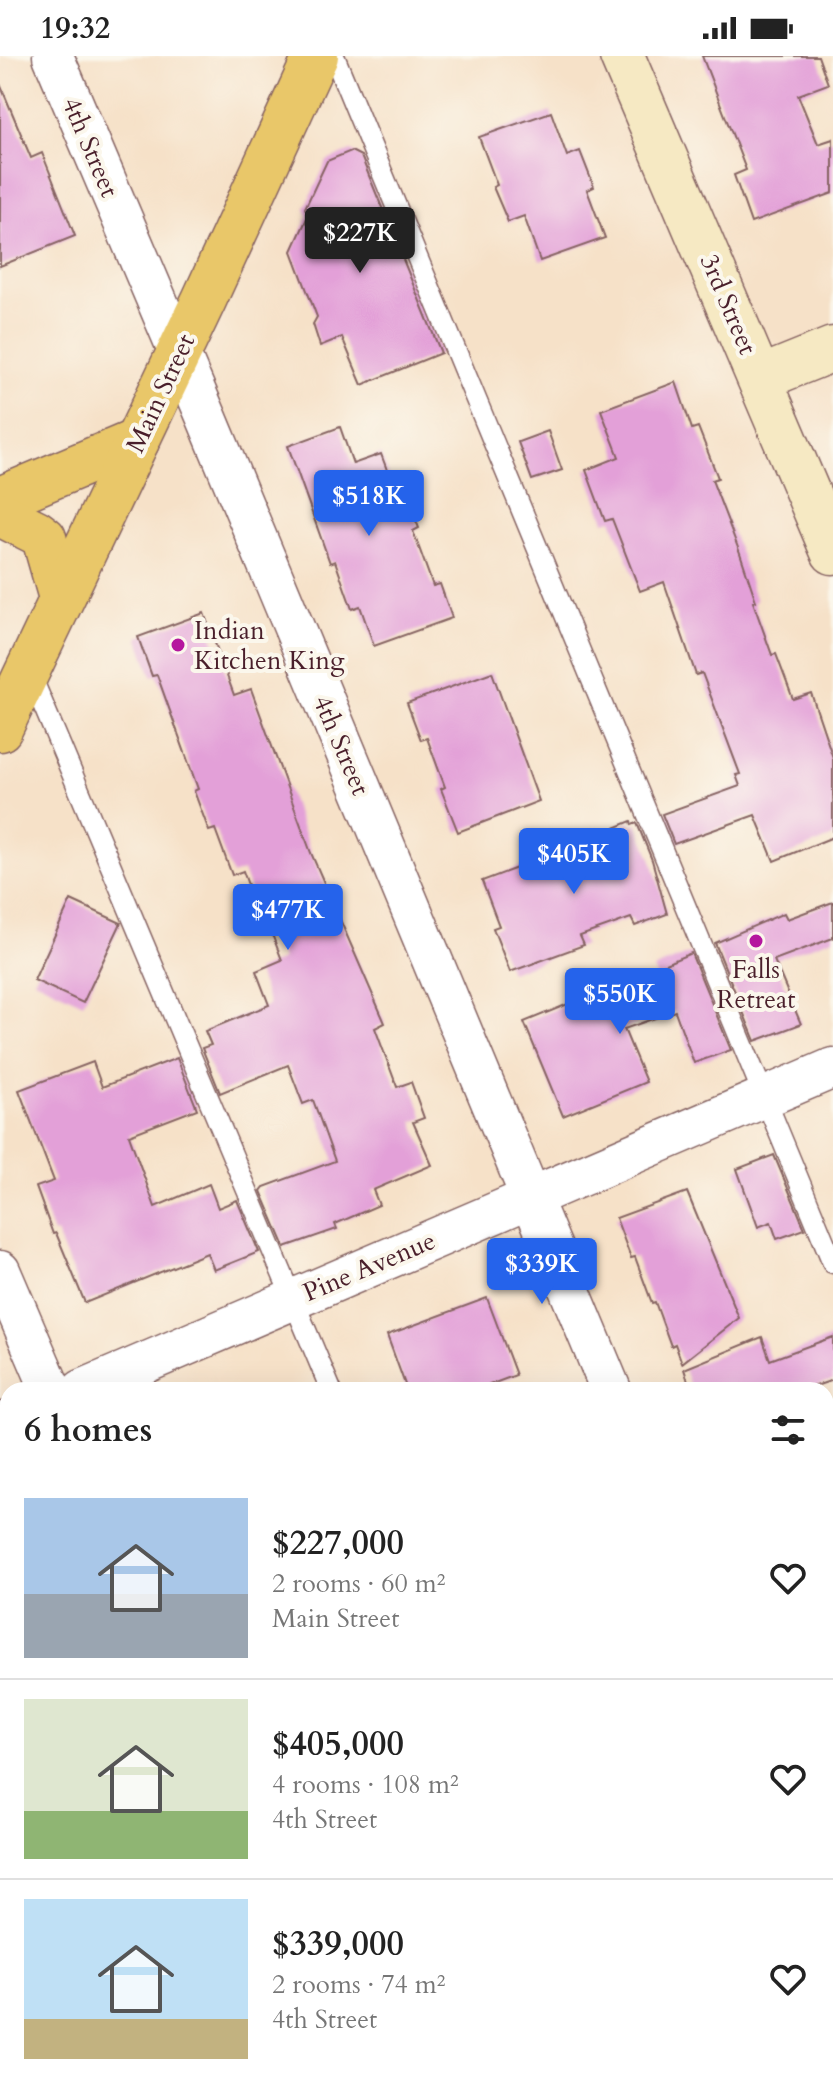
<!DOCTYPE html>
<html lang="en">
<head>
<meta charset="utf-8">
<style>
  body { margin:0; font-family:Cardo,serif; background:#f2f2f2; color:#222; height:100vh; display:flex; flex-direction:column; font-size:30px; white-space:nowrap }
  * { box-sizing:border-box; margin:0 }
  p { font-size:26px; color:#767676 }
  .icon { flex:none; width:44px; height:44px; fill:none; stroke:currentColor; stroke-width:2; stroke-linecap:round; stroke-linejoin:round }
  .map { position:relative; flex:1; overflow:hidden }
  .side { position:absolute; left:0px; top:1326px; width:834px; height:712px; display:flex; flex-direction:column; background:#fff; border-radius:24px 24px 0 0; box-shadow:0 8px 32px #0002 }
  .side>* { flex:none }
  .price { position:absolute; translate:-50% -68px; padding:0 18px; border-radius:8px; background:#2563eb; color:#fff; font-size:26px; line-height:52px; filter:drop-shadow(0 2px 4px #0008) }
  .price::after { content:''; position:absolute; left:50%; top:48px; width:24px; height:18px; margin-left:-12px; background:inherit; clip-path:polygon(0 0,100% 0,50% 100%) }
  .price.current { background:#222; color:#fff }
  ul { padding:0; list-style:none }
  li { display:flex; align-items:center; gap:24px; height:200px; padding:0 24px }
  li+li { border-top:2px solid #e0e0e0 }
  li span { display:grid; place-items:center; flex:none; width:224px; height:160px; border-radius:0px; color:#555 }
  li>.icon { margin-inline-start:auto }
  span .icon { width:96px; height:96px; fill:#fffc; stroke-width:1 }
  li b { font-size:34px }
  h2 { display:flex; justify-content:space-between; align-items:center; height:96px; padding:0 24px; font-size:34px }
  .status { display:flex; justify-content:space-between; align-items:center; height:56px; padding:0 40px; background:#fff; direction:ltr }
  .status svg { height:22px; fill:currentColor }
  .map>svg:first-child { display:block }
</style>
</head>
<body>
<div class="status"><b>19:32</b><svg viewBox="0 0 49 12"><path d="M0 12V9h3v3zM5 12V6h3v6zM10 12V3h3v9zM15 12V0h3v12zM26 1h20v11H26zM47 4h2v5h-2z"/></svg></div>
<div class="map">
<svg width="833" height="2038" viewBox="0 0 833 2038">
  <rect width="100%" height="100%" fill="#fbf7ec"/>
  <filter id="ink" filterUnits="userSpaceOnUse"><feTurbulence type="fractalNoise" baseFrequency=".0125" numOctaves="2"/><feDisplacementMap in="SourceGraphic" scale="16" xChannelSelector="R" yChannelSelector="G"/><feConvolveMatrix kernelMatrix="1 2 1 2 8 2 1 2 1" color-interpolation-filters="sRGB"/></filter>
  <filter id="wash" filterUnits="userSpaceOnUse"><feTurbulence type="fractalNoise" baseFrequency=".006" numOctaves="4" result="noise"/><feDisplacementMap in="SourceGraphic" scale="32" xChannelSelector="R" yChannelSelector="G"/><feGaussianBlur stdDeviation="1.8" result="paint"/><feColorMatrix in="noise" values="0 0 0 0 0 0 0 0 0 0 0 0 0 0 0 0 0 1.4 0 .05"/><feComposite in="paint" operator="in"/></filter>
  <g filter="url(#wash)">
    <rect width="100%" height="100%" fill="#f6e1c8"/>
    <g id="blocks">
      <!-- building -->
      <g fill="#e3a0d8">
        <path d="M702 0H818L828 28 798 39 818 88 833 83V137L751 167 734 119 746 114Z"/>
        <path d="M0 28 31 102 42 97 75 180 0 210Z"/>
        <path d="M551 56 567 100 580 95 594 131 587 134 605 182 540 205 524 160 508 166 493 131 497 129 479 81Z"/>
        <path d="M351 95 361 100 441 297 362 329 342 281 320 290 313 268 317 261 292 195 308 160 305 152 327 105Z"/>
        <path d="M676 326 692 373 698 371 718 422 712 424 740 497 756 545 753 546 772 599 776 598 793 643 811 637 833 702V781L774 805 755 759 674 788 662 758 740 730 736 719 740 718 702 617 696 619 664 526 640 535 612 463 605 465 586 414 619 401 601 354Z"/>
        <path d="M340 371 353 408 381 398 396 438 404 435 419 472 413 475 433 530 440 528 452 562 374 590 360 550 352 553 335 505 330 507 288 390Z"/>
        <path d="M548 375 562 414 532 424 518 386Z"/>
        <path d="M204 557 234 639 251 633 311 797 385 967 375 972 397 1031 411 1026 424 1062 413 1066 432 1109 373 1134 379 1149 335 1168 337 1173 285 1191 261 1135 264 1131 335 1105 313 1044 303 1048 288 1009 220 1037 202 992 211 989 205 975 269 949 256 915 282 904 264 858 259 860 243 815 232 819 215 773 209 775 194 735 198 733 157 619 152 620 138 581Z"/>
        <path d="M492 616 539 745 458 776 441 733 445 731 427 682 421 684 407 647Z"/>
        <path d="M631 765 632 769 637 767 652 804 667 858 635 870 631 862 580 880 584 889 510 916 493 872 499 870 482 825 603 780 602 777Z"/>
        <path d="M71 844 121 867 83 947 34 924Z"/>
        <path d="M833 846V882L774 904 801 968 755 985 715 887 784 857 787 863Z"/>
        <path d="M691 897 731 994 694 1007 675 955 624 973 646 1026 563 1060 524 966 607 932 614 950 662 933 653 913Z"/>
        <path d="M177 1002 197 1053 129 1079 155 1151 209 1128 218 1152 237 1144 259 1196 214 1214 207 1197 85 1247 56 1177 53 1178 36 1131 54 1125 19 1034 93 1006 102 1031Z"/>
        <path d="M774 1099 805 1173 777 1183 771 1166 758 1171 737 1113Z"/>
        <path d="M687 1136 739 1262 682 1307 675 1288 671 1290 655 1246 652 1247 635 1201 631 1202 616 1162Z"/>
        <path d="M487 1242 516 1319 476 1334H407L387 1279Z"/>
        <path d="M762 1281 770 1304 833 1281V1324L804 1334H691L684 1313Z"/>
      </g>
    </g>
  </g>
  <g filter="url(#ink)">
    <use href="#blocks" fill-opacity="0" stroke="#866362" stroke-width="2"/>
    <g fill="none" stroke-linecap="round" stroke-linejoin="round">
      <defs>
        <g id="lane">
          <path d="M334 0 833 1207"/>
          <path d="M29 615 331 1334"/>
          <path d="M0 1441 8 1461"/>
          <path d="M0 1547 8 1580"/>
          <path d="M0 1664 8 1667"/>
          <path d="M0 1948 8 1953"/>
          <path d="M54 2030 57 2038"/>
          <path d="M621 2030 624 2038"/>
        </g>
        <g id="street">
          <path d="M53 0 206 360 611 1334"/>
          <path d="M0 1215 51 1334"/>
          <path d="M82 1334 833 1012"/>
          <path d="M0 1368 8 1365"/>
          <path d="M826 1864 833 1881"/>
          <path d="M331 2030 334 2038"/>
        </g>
        <g id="secondary">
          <path d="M622 0 833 496"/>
          <path d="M761 322 833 293"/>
        </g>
        <g id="primary">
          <path d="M0 443 137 385"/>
          <path d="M0 458 36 476 44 482 61 542"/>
          <path d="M0 673 204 244 316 0"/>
        </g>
      </defs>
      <!-- lane casing -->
      <use href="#lane" stroke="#866362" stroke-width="23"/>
      <!-- street casing -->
      <use href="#street" stroke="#866362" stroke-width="43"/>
      <!-- secondary casing -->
      <use href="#secondary" stroke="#866362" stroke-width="47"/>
      <!-- primary casing -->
      <use href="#primary" stroke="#866362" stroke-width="47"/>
      <!-- lane -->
      <use href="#lane" stroke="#fff" stroke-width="20"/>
      <!-- street -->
      <use href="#street" stroke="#fff" stroke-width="40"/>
      <!-- secondary -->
      <use href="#secondary" stroke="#f6e9c3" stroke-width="44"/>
      <!-- primary -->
      <use href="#primary" stroke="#e9c769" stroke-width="44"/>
    </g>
  </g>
  <!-- markers -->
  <g fill="#b5179e" stroke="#fbf7ec" stroke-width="3">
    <circle cx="178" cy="589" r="8"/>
    <circle cx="756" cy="885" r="8"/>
  </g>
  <g text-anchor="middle" stroke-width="8" stroke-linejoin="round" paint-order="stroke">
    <!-- street labels -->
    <g font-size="26" fill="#4a1f2b" stroke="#fbf7ec">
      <text transform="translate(91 91) rotate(67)" y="9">4th Street</text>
      <text transform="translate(729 248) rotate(67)" y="9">3rd Street</text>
      <text transform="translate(160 337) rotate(-65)" y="9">Main Street</text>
      <text transform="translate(342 689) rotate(67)" y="9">4th Street</text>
      <text transform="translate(369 1210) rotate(-23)" y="9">Pine Avenue</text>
    </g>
    <!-- poi labels -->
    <g font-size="26" fill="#4a1f2b" stroke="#fbf7ec" text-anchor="start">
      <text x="194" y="583">Indian<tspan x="194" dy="30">Kitchen King</tspan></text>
      <text x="756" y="922" text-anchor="middle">Falls<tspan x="756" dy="30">Retreat</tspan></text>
    </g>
  </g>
</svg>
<b class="price current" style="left:360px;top:219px">$227K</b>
<b class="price" style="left:369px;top:482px">$518K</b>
<b class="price" style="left:574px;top:840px">$405K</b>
<b class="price" style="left:288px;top:896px">$477K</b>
<b class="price" style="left:620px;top:980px">$550K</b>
<b class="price" style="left:542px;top:1250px">$339K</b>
<section class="side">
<h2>6 homes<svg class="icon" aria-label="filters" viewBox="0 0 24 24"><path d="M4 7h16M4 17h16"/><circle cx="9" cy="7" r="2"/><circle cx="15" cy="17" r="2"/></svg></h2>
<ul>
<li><span style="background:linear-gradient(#a9c7e8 60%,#9aa5b1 0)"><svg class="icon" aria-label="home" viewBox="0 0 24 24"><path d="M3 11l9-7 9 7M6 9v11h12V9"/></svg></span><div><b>$227,000</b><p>2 rooms · 60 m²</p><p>Main Street</p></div><svg class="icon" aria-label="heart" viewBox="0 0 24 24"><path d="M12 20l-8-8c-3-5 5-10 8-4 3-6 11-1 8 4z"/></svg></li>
<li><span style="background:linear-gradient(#dfe7d0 70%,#8fb573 0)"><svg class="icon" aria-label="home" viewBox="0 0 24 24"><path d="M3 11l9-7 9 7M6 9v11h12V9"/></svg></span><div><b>$405,000</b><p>4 rooms · 108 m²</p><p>4th Street</p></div><svg class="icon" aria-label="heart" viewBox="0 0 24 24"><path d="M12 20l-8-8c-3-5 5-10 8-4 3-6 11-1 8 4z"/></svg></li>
<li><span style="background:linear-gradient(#bfe0f5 75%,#c2b280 0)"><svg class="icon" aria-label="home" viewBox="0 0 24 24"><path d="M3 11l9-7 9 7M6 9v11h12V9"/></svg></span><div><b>$339,000</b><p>2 rooms · 74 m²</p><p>4th Street</p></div><svg class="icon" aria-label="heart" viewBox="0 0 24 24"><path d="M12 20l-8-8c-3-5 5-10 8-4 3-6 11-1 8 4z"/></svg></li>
</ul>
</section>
</div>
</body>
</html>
